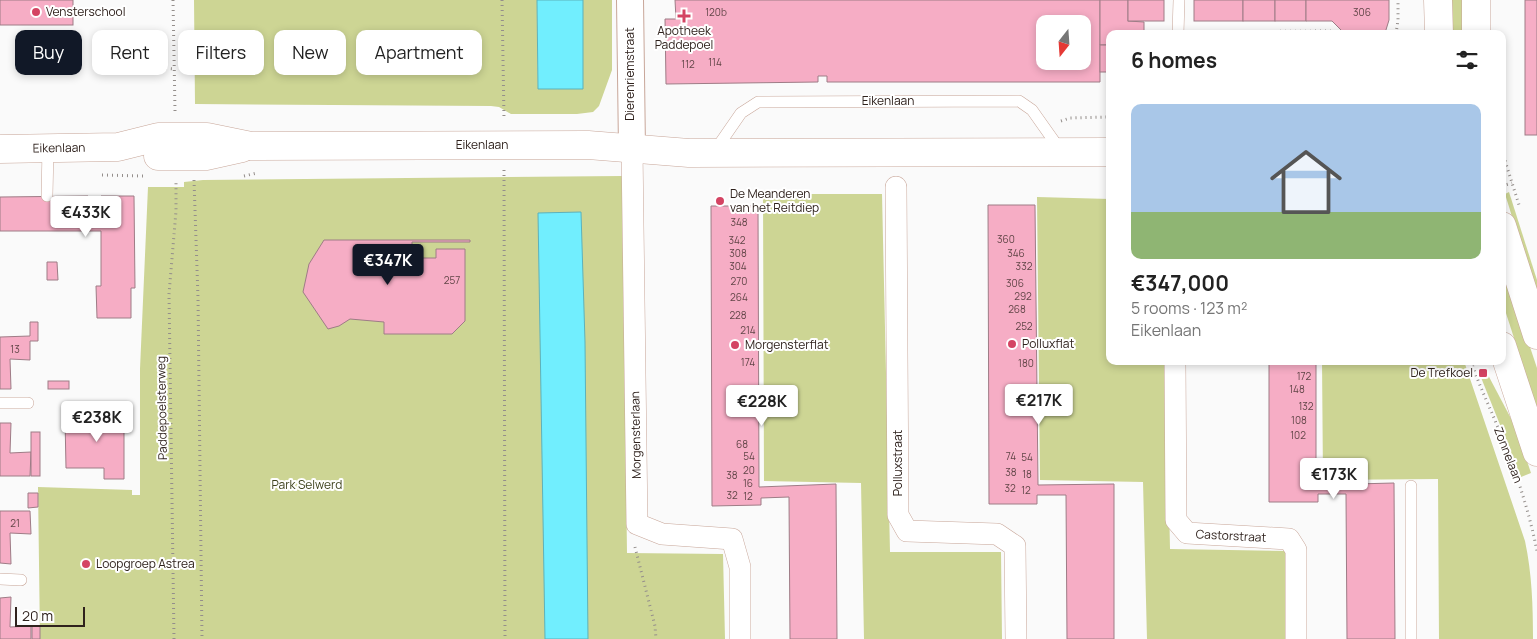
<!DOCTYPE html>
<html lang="en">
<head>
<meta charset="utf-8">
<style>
  body { margin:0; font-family:Manrope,sans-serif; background:#f6f6f6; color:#222; height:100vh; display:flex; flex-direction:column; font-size:19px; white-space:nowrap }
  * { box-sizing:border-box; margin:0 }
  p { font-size:16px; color:#767676 }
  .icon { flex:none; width:28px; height:28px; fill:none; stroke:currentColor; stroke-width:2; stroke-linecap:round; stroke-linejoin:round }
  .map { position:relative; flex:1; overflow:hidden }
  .details { position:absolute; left:1106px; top:30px; width:400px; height:335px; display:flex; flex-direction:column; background:#fff; border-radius:10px; box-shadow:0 2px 8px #0003 }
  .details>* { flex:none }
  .banner { position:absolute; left:15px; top:30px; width:475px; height:45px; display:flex; gap:10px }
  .needle { width:32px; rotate:197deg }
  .buttons { position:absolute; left:1036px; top:15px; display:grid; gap:10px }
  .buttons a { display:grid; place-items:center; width:55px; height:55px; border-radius:10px; background:#fff; box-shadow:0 2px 8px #0003; font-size:25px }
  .scale { position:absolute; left:15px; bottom:12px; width:70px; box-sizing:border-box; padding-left:5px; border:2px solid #2f221d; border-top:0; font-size:14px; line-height:18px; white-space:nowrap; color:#2f221d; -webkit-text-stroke:4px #fff; paint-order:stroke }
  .price { position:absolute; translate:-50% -42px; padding:0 11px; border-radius:5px; background:#fff; color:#222; font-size:16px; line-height:32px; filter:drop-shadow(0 1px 2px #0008) }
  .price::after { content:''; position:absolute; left:50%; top:30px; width:15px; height:11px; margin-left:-8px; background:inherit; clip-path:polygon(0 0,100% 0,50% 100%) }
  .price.on { background:#111827; color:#fff }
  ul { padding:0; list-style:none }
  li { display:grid; align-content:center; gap:10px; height:265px; padding:0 25px }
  li span { display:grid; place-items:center; height:155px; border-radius:10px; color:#555 }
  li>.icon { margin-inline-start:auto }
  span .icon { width:90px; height:90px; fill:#fffc; stroke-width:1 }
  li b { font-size:21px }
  h2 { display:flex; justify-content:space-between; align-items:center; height:60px; padding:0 25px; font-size:21px }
  .tag { padding:0 18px; border-radius:10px; background:#fff; box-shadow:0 2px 8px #0003; font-size:18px; line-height:45px }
  .tag.on { background:#111827; color:#fff }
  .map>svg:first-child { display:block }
</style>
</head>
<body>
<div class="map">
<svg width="1537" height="639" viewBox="0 0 1537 639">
  <rect width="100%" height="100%" fill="#fafafa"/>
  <!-- green -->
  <g fill="#cdd594">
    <path d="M194 0H537L538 89H583V0H612V70L599 106 593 112 577 114H511L499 107 491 106 195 104Z"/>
    <rect x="1451" y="0" width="14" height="34"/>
    <path d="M622 176 627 553 723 554 725 639H40L38 487 132 490V495H140V369L148 187H184V182L203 180Z"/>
    <path d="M1509 192 1537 280V297L1505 194Z"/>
    <path d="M763 194H882L890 552H1001L1002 639H864L861 483 764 481Z"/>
    <path d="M1037 197 1110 199V361H1166L1170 549 1287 551 1286 639H1147L1143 482 1040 480Z"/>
    <path d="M1502 263 1537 368V409L1503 304Z"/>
    <path d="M1322 361H1464L1525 541C1532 574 1533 606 1533 639H1439L1438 479 1323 480Z"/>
    <path d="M1487 373 1516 428 1531 473 1521 477 1480 375Z"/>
  </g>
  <!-- water -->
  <g fill="#71eefe" stroke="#5db1ba">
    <path d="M537 0H583V89H538Z"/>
    <path d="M581 212 585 342 588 639H545L538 213Z"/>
  </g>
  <!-- building -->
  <g fill="#f6adc5" stroke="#9e7c86" fill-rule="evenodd">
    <rect x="0" y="0" width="73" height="25"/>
    <path d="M675 0H1100V82H827V76H818V82L666 84 665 19H676ZM1045 24H1082V61H1045Z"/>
    <path d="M1100 0H1128V21L1144 22V34H1110V45H1100Z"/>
    <rect x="1128" y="0" width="36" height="21"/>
    <rect x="1194" y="0" width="49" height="21"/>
    <rect x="1243" y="0" width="32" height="21"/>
    <rect x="1275" y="0" width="31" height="21"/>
    <path d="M1306 0H1389V20L1385 33H1344L1332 21H1306Z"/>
    <rect x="1525" y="0" width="12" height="135"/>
    <rect x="1100" y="45" width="10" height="27"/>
    <path d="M88 196V201H101V196H134L135 288H131V318H97L96 286H101V231H0V197Z"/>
    <path d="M988 205H1035L1038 485 1114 484V639H1067L1066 495H1037V504H989Z"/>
    <path d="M711 206H758L759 487 836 484 837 639H790L789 497 761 498V505L712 506Z"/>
    <path d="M324 240H470V242H412V258H436V249H465V321L452 334H384V322L350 319 339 326 328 329 303 292 309 264Z"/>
    <path d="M47 262H57L58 280H47Z"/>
    <path d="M30 322H38V341H30V360L10 359 11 389H0V337L30 336Z"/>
    <path d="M1269 361H1316V485L1394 483 1395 639H1347L1346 494H1318V502H1269Z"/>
    <rect x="48" y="381" width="21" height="8"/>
    <path d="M104 407H124V479H104V468H66L65 418H104Z"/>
    <path d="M0 423H11L10 453 31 452 30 476H0Z"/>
    <rect x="31" y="432" width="9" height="44"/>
    <path d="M28 493H38V507L28 508Z"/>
    <path d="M0 511H30L31 534 10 533 11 564 0 563Z"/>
    <path d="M11 597 10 627 31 626V639H0V598Z"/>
    <rect x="32" y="626" width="8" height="13"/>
  </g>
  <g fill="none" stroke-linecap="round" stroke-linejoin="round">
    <defs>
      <g id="service">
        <path d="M1178 34 1179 0"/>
        <path d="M714 152 741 113 758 102 1019 101 1032 110 1061 151"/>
        <path d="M47 196 48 148"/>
        <path d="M0 403H28"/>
        <path d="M0 579 21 580"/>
        <path d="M1411 639V486"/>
      </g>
      <g id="minor">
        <path d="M632 149 637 524 662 534 732 539 740 567V639"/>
        <path d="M896 187 898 515 907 531 997 534 1015 546 1016 639"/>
        <path d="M1175 361 1176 520 1187 533 1289 539 1296 550V639"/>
      </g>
      <path id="tertiary" d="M630 0 632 149"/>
      <g id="secondary">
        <path d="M1438 0 1439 34"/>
        <path d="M1476 0V34"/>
        <path d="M0 149 118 147 158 137H207L251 146 588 145 689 153 1110 152"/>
        <path d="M158 156H206L242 148"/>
        <path d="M1502 226 1537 335"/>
        <path d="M1502 346 1537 452"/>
      </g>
    </defs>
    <!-- service casing -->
    <use href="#service" stroke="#c8a699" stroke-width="12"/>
    <!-- minor casing -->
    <use href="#minor" stroke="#c8a699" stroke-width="22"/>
    <!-- tertiary casing -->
    <use href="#tertiary" stroke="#c8a699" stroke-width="28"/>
    <!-- secondary casing -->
    <use href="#secondary" stroke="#c8a699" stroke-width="29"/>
    <!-- path -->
    <g stroke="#948e8b" stroke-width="3" stroke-dasharray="1 4" stroke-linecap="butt">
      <path d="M173 0 175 111"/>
      <path d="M502 0 504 119"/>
      <path d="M1144 32H1161"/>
      <path d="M1195 32 1330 31 1334 34"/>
      <path d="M1396 34 1398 20V0"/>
      <path d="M121 65 174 69"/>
      <path d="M1061 121 1070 118 1110 117"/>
      <path d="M1502 146 1506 164 1520 208"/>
      <path d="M504 170 505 639"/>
      <path d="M102 175 143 176"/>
      <path d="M244 176 257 173"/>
      <path d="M194 180 198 298 202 639"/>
      <path d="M1502 186 1512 183"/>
      <path d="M1471 361C1479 386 1491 409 1500 433 1516 471 1529 511 1537 551"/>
      <path d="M635 547 655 626 656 639"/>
      <path d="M174 639 169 294 176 211V180"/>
    </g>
    <!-- service -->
    <use href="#service" stroke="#fff" stroke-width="11"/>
    <!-- minor -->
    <use href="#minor" stroke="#fff" stroke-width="21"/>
    <!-- tertiary -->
    <use href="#tertiary" stroke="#fff" stroke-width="26"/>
    <!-- secondary -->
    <use href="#secondary" stroke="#fff" stroke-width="28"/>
  </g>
  <!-- markers -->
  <g fill="#d44463" stroke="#fff" stroke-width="2">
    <circle cx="36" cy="12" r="5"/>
    <path d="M681.5 8.5h5v5h5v5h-5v5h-5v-5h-5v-5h5z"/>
    <circle cx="720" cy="201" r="5"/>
    <circle cx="1012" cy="344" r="5"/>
    <circle cx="735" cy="345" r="5"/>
    <rect x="1478" y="368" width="10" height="10" rx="2.5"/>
    <circle cx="86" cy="564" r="5"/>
  </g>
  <g text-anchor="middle" stroke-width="4" stroke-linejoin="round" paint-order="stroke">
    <!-- number labels -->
    <g font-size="10" fill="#614547">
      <text x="716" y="16">120b</text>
      <text x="1362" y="16">306</text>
      <text x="715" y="66">114</text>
      <text x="688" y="68">112</text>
      <text x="739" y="226">348</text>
      <text x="1006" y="243">360</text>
      <text x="737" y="244">342</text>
      <text x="738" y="257">308</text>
      <text x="1016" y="257">346</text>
      <text x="738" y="270">304</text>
      <text x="1024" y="270">332</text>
      <text x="452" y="284">257</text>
      <text x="739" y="285">270</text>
      <text x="1015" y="287">306</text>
      <text x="1023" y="300">292</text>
      <text x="739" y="301">264</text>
      <text x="1017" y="313">268</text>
      <text x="738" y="319">228</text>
      <text x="1024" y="330">252</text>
      <text x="748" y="334">214</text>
      <text x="15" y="353">13</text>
      <text x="748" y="366">174</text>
      <text x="1026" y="367">180</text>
      <text x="1304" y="380">172</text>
      <text x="1297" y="393">148</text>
      <text x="1306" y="410">132</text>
      <text x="1299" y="424">108</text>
      <text x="1298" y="439">102</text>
      <text x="742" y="448">68</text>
      <text x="749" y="460">54</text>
      <text x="1011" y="460">74</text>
      <text x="1027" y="461">54</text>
      <text x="749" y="474">20</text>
      <text x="1011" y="476">38</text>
      <text x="1027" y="478">18</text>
      <text x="732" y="479">38</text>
      <text x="748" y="487">16</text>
      <text x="1010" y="492">32</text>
      <text x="1026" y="494">12</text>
      <text x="732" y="499">32</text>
      <text x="748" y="500">12</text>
      <text x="15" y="527">21</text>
    </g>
    <!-- poi labels -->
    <g font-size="12" fill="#2f221d" stroke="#fff" text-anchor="start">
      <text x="46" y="16">Vensterschool</text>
      <text x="684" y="35" text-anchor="middle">Apotheek<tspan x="684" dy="14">Paddepoel</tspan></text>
      <text x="730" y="198">De Meanderen<tspan x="730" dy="14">van het Reitdiep</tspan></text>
      <text x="1022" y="348">Polluxflat</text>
      <text x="745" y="349">Morgensterflat</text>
      <text x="1473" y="377" text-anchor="end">De Trefkoel</text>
      <text x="96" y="568">Loopgroep Astrea</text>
    </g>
    <!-- street labels -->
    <g font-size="12" fill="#2f221d" stroke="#fff">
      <text transform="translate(630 74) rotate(-90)" y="4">Dierenriemstraat</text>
      <text x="888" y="105">Eikenlaan</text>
      <text x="482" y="149">Eikenlaan</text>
      <text transform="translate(59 148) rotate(-1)" y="4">Eikenlaan</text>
      <text transform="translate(162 408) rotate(-91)" y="4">Paddepoelsterweg</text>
      <text transform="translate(636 435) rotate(-91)" y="4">Morgensterlaan</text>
      <text transform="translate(1508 455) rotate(69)" y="4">Zonnelaan</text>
      <text transform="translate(898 463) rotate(-90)" y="4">Polluxstraat</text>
      <text transform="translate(1231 536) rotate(3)" y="4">Castorstraat</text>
    </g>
    <!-- park labels -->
    <g font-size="12" fill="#3e421d" stroke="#fff">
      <text x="307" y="489">Park Selwerd</text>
    </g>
  </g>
</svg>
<div class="buttons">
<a><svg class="needle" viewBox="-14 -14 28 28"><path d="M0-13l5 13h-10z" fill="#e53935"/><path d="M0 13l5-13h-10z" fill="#767676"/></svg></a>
</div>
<div class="scale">20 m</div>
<b class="price" style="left:86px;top:238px">€433K</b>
<b class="price on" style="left:388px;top:286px">€347K</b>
<b class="price" style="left:1039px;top:426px">€217K</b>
<b class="price" style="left:762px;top:427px">€228K</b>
<b class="price" style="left:97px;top:443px">€238K</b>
<b class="price" style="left:1334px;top:500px">€173K</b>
<div class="banner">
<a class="tag on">Buy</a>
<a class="tag">Rent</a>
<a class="tag">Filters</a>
<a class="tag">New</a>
<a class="tag">Apartment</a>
</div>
<section class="details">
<h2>6 homes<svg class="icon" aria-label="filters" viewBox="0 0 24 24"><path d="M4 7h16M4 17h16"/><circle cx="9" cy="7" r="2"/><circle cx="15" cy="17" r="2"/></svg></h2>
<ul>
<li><span style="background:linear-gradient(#a9c7e8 70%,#8fb573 0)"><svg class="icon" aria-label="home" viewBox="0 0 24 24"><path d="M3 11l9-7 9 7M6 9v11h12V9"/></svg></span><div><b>€347,000</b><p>5 rooms · 123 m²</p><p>Eikenlaan</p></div></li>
</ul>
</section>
</div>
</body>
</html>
